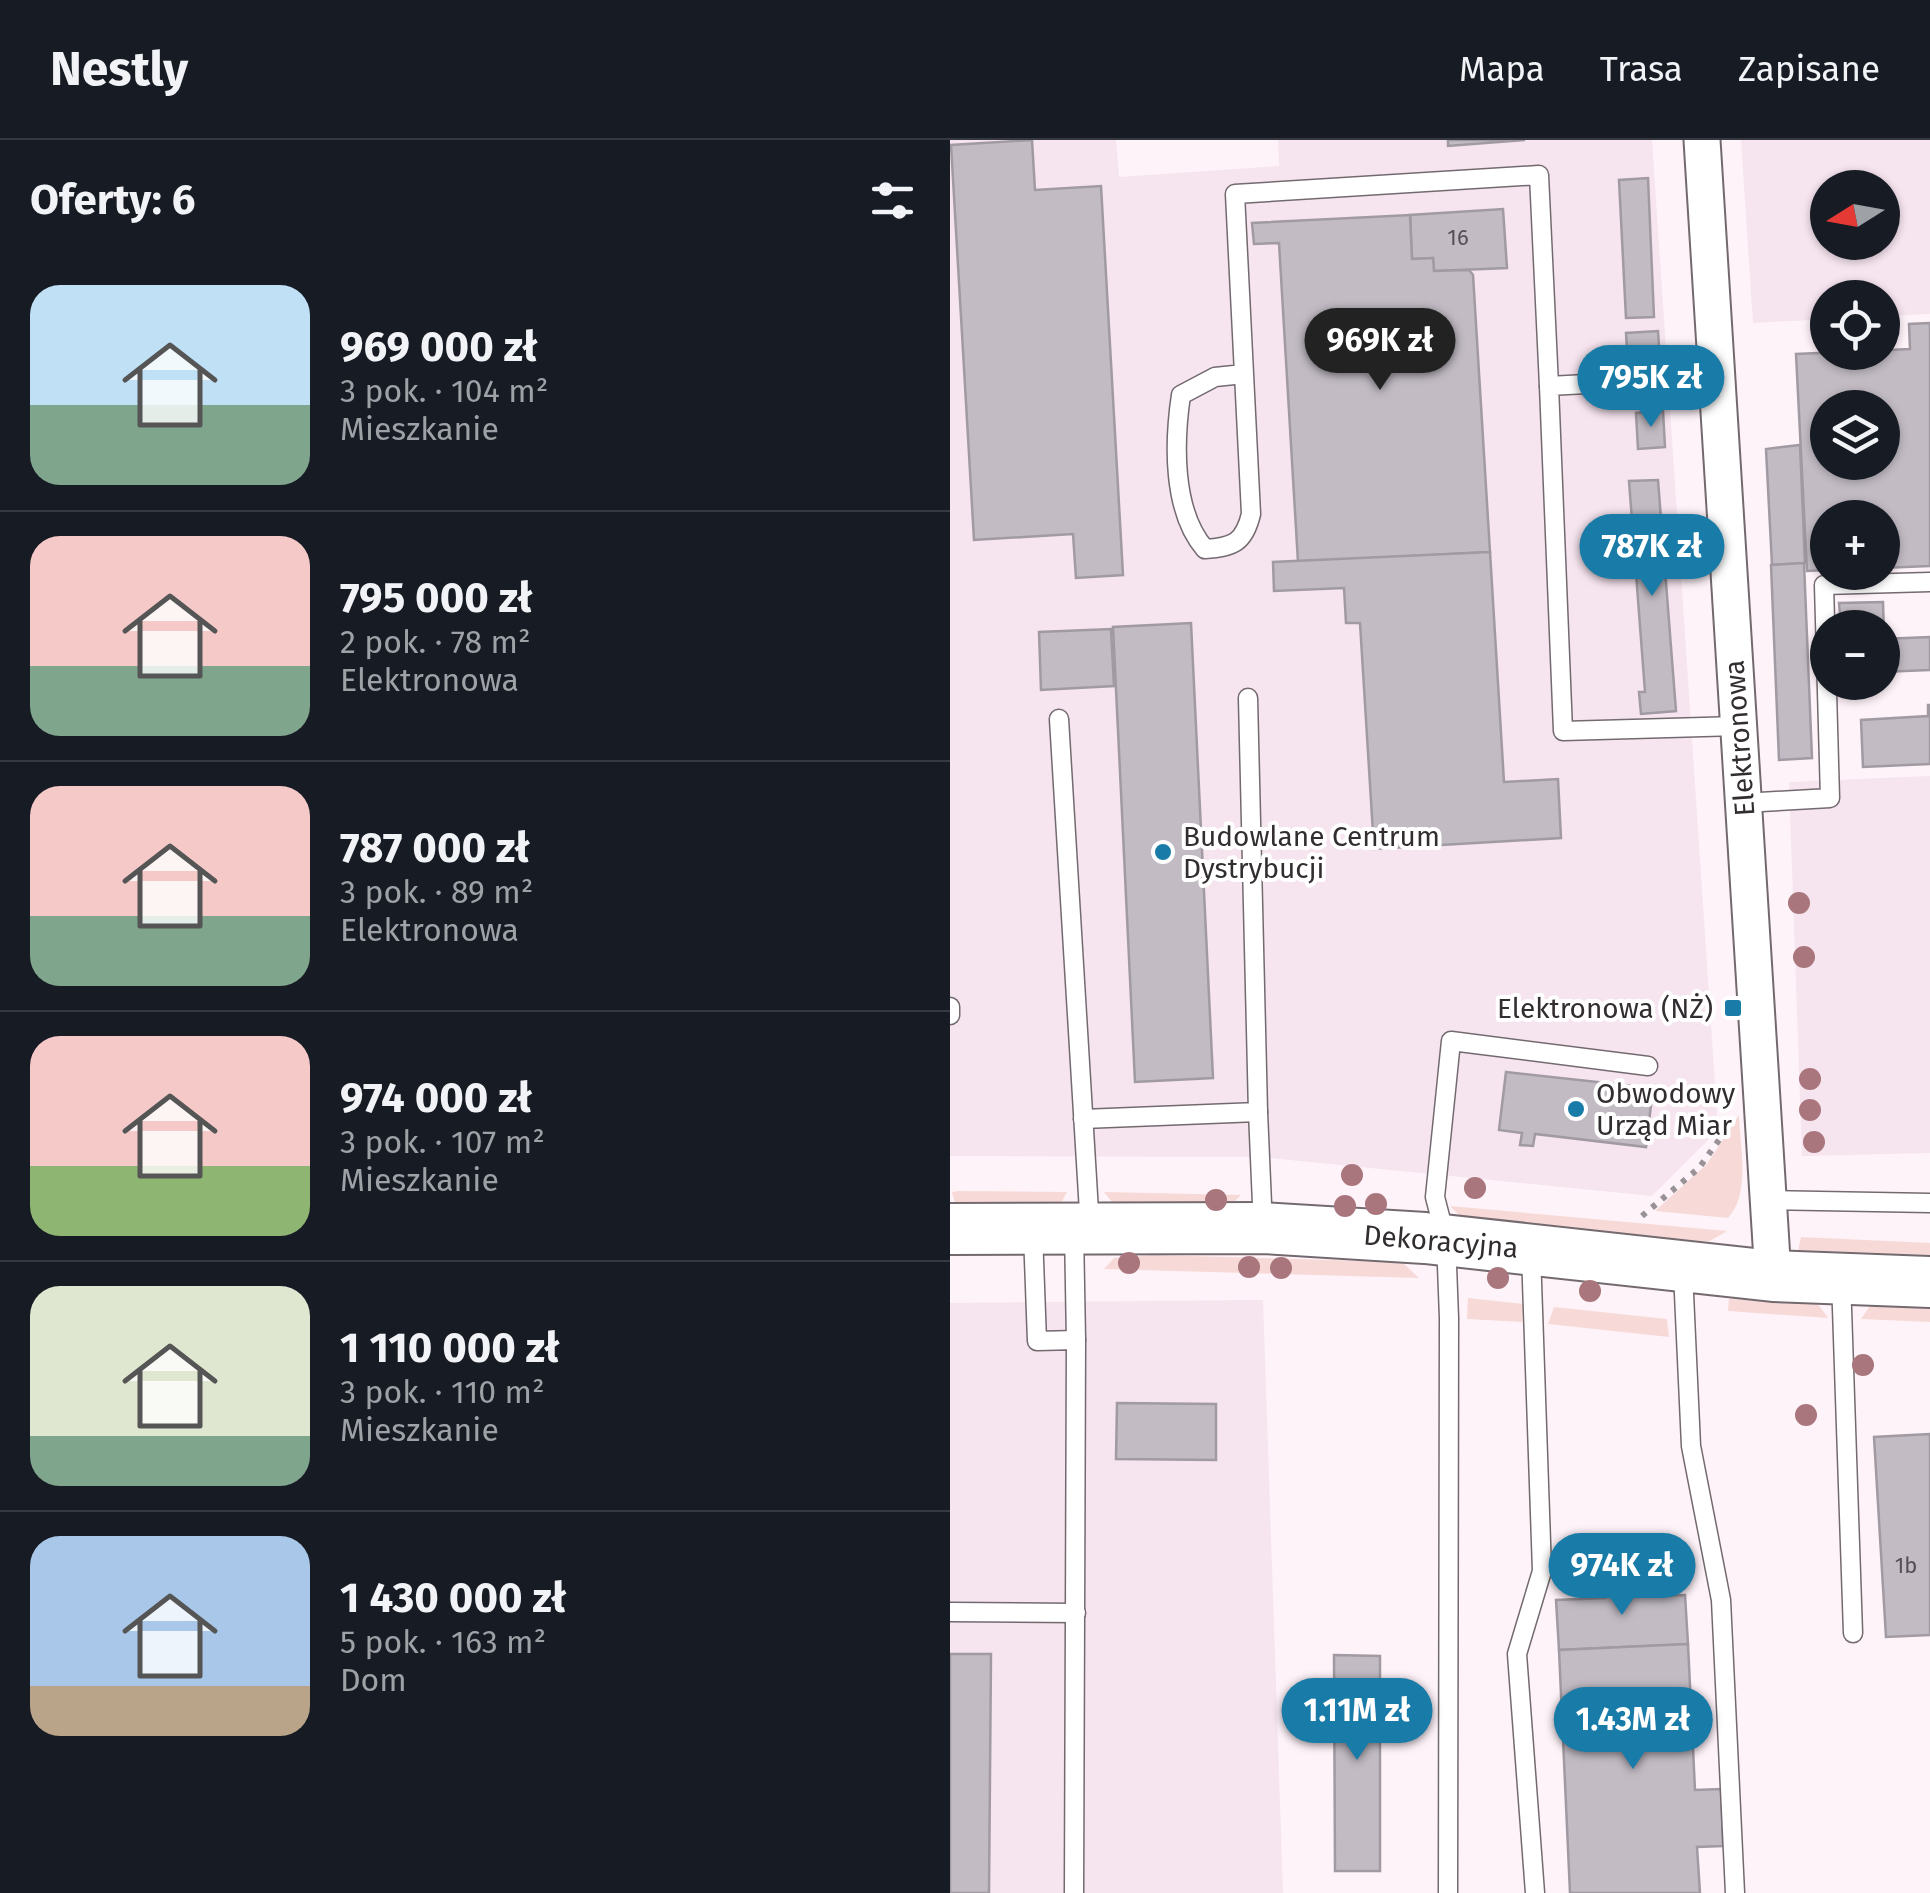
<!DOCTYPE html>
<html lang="pl">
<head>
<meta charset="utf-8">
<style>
  body { margin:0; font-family:"Fira Sans",sans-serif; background:#20242c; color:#f1f3f6; height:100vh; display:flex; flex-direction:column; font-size:38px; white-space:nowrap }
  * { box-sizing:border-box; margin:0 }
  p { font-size:32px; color:#9ea1a6 }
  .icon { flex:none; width:55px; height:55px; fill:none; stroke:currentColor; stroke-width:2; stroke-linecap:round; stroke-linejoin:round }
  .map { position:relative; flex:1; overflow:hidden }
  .sheet { display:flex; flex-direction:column; background:#171b24; width:950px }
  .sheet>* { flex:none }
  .needle { width:65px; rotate:259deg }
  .buttons { position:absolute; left:860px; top:30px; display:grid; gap:20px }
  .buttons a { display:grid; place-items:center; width:90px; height:90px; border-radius:50%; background:#171b24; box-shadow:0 2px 8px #0004; font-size:50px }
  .price { position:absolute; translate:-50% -85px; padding:0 22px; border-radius:35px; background:#197ba7; color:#fff; font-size:32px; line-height:65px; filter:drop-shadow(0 2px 5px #0008) }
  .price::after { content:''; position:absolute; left:50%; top:60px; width:30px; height:22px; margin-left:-15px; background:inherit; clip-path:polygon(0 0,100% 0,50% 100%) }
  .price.current { background:#222; color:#fff }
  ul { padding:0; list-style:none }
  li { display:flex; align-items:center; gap:30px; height:250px; padding:0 30px }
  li+li { border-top:2px solid #363941 }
  li span { display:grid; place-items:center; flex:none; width:280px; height:200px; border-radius:30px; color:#555 }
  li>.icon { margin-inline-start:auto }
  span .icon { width:120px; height:120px; fill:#fffc; stroke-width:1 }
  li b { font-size:42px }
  h2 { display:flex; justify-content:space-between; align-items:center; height:120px; padding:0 30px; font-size:42px }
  header { display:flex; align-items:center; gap:60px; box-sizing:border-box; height:140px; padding:0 50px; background:#171b24; border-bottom:2px solid #363941 }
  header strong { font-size:48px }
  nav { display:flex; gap:55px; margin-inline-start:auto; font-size:35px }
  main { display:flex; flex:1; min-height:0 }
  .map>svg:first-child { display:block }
</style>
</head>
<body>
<header>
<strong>Nestly</strong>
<nav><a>Mapa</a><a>Trasa</a><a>Zapisane</a></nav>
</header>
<main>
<section class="sheet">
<h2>Oferty: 6<svg class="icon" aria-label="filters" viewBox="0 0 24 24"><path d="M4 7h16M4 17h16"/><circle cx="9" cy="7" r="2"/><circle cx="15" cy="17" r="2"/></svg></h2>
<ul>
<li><span style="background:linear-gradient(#bfe0f5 60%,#7fa58c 0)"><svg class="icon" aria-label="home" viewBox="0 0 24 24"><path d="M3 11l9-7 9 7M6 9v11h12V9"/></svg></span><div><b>969 000 zł</b><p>3 pok. · 104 m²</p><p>Mieszkanie</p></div></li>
<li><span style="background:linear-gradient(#f6c9c9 65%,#7fa58c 0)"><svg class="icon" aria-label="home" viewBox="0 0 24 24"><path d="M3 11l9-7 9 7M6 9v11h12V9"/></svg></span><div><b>795 000 zł</b><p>2 pok. · 78 m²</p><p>Elektronowa</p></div></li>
<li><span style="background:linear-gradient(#f6c9c9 65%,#7fa58c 0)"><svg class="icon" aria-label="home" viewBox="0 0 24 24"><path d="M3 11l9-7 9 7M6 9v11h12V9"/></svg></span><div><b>787 000 zł</b><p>3 pok. · 89 m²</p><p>Elektronowa</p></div></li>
<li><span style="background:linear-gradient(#f6c9c9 65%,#8fb573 0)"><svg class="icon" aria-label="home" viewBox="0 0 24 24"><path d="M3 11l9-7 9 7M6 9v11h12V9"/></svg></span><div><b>974 000 zł</b><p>3 pok. · 107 m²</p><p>Mieszkanie</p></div></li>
<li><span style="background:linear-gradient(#dfe7d0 75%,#7fa58c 0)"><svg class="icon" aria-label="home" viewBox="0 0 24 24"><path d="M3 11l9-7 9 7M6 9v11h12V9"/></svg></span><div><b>1 110 000 zł</b><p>3 pok. · 110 m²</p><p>Mieszkanie</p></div></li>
<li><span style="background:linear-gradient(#a9c7e8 75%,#b9a48a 0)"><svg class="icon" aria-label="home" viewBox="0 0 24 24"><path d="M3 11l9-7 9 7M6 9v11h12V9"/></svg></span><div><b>1 430 000 zł</b><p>5 pok. · 163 m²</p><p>Dom</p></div></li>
</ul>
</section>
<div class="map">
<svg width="980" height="1753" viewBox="0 0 980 1753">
  <rect width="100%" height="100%" fill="#fef3f9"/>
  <!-- built -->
  <g fill="#f6e4ef" fill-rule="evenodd">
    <path d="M0 0H166L169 37 329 26 328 0H702L768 990 702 1056 310 1017 0 1016Z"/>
    <path d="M791 0H980V174L933 176 932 158H878L877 179 803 183ZM878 48H932V102H878Z"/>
    <path d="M980 636V1013L852 1016 839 642Z"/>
    <path d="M313 1160 333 1753H0V1163Z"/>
  </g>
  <!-- green -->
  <g fill="#f7dad8">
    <path d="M789 975C790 1007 801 1053 778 1078L705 1071 757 1024Z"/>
    <path d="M8 1051 117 1052 110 1065 5 1064 2 1052Z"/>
    <path d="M154 1052 291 1055 277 1069 166 1067Z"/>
    <path d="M500 1066 777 1091 760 1101 746 1102 512 1078Z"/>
    <path d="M851 1097 980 1103V1119L848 1111Z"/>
    <path d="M204 1115 452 1122 469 1138 154 1129 164 1118Z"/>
    <path d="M518 1158 574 1164 572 1182 517 1179Z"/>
    <path d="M779 1159 868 1164 878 1178 778 1171Z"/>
    <path d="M922 1163 980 1166V1182L911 1179Z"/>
    <path d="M604 1167 717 1179 719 1197 598 1184Z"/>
  </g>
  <!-- building -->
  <g fill="#c2bbc4" stroke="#a19aa2" stroke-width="2.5" fill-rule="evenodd">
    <path d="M82 0 85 50 151 46 173 435 126 438 123 394 24 400 1 5Z"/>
    <path d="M498 0H575L498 6Z"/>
    <path d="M698 38 704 177 676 178 669 40Z"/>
    <path d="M553 69 557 128 484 131 483 118 462 119 460 75Z"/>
    <path d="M460 75 462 119 483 118 484 131 519 130 523 135 540 412 348 422 329 103 304 104 302 83Z"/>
    <path d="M980 183V426L932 428V378H878V430L857 431 846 214 960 209 959 184ZM878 268H932V322H878Z"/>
    <path d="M708 191 710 222 678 225 676 193Z"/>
    <path d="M713 271 715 307 688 309 686 273Z"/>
    <path d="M850 305 855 423 822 425 816 309Z"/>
    <path d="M708 340 726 571 691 574 689 552H695L679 341Z"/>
    <path d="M540 412 554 642 608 639 611 698 424 709 410 483H396L394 448 324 451 323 422Z"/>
    <path d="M854 423 862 618 829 620 821 425Z"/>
    <path d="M933 462 934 494 932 488H891L889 463Z"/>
    <path d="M241 483 263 938 185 942 163 487Z"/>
    <path d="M161 489 164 546 91 550 89 492Z"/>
    <path d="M980 497V530L932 532V499Z"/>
    <path d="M978 565H980V624L913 627 911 580 978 576Z"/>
    <path d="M556 932 703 948 696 1007 585 994 583 1006 570 1005 572 993 549 990Z"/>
    <path d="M167 1263 266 1264V1320L166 1319Z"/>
    <path d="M980 1294V1495L936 1497 924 1297Z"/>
    <path d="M684 1431 685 1457 735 1455 738 1504 609 1510 606 1460 655 1458 654 1433Z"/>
    <path d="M738 1504 745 1650 771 1649 773 1706 747 1707 750 1753H620L609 1510Z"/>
    <path d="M0 1514H41L39 1753H0Z"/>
    <path d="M384 1515 430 1516V1731H385Z"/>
  </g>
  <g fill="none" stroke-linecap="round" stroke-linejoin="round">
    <defs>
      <g id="lane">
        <path d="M294 234 265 237 231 255C224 302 222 371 255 409 283 407 294 403 301 374L285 54 589 35 599 246"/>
        <path d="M767 237 599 246 613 591 788 586"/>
        <path d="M109 579 140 1088"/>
        <path d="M793 663 880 658 874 445 980 442"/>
        <path d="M0 867V875"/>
        <path d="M308 972 313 1087"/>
        <path d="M133 979 308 972 298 558"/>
        <path d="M817 1060 980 1063"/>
        <path d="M124 1091 126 1200"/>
        <path d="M83 1093 87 1201 126 1200 124 1753"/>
        <path d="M581 1113 592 1431 567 1514 585 1753"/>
        <path d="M733 1132 741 1306 771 1460 785 1753"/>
        <path d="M891 1139 903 1493"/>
        <path d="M0 1472 126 1473"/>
        <path d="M498 1753 499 1178 496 1100 485 1057 501 901 698 926"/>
      </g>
      <path id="street" d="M752 0 823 1136"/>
      <path id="secondary" d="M0 1089 313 1088 475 1098 823 1136 980 1142"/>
    </defs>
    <!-- lane casing -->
    <use href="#lane" stroke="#736a70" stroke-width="21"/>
    <!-- street casing -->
    <use href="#street" stroke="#736a70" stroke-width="39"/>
    <!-- secondary casing -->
    <use href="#secondary" stroke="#736a70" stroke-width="54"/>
    <!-- path -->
    <path stroke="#989195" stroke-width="6" stroke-dasharray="5 8" stroke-linecap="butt" d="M692 1076 749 1028 781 983"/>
    <!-- lane -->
    <use href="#lane" stroke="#fff" stroke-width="18"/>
    <!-- street -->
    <use href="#street" stroke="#fff" stroke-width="35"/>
    <!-- secondary -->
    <use href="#secondary" stroke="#fff" stroke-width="50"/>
  </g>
  <!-- trees -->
  <g fill="#a8767c">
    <circle cx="849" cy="763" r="11"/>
    <circle cx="854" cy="817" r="11"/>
    <circle cx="860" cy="939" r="11"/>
    <circle cx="860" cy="970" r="11"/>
    <circle cx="864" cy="1002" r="11"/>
    <circle cx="402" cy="1035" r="11"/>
    <circle cx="525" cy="1048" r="11"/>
    <circle cx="266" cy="1060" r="11"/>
    <circle cx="426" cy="1064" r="11"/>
    <circle cx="395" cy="1066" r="11"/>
    <circle cx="179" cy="1123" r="11"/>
    <circle cx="299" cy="1127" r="11"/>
    <circle cx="331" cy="1128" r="11"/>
    <circle cx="548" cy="1138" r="11"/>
    <circle cx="640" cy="1151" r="11"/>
    <circle cx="913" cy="1225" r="11"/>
    <circle cx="856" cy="1275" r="11"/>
  </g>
  <!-- markers -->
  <g fill="#197ba7" stroke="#fff" stroke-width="4">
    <circle cx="213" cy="712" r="10"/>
    <rect x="773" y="858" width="20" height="20" rx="5"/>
    <circle cx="626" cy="969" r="10"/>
  </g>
  <g text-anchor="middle" stroke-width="8" stroke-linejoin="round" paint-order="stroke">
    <!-- number labels -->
    <g font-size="22" fill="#555055">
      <text x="508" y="105">16</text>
      <text x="956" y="1433">1b</text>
    </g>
    <!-- street labels -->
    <g font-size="28" fill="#312d30" stroke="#fff">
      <text transform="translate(789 598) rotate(-94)" y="10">Elektronowa</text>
      <text transform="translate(491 1101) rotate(5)" y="10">Dekoracyjna</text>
    </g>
    <!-- poi labels -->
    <g font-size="28" fill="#312d30" stroke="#fff" text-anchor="start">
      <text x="233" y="706">Budowlane Centrum<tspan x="233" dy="32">Dystrybucji</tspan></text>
      <text x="763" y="878" text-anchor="end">Elektronowa (NŻ)</text>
      <text x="646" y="963">Obwodowy<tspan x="646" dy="32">Urząd Miar</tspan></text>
    </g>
  </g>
</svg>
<div class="buttons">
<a><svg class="needle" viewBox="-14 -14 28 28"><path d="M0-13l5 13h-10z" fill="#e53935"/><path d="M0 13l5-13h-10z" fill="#9ea1a6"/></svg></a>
<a><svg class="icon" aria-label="locate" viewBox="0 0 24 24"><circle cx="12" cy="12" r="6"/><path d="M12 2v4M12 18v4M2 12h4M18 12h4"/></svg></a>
<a><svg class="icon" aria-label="layers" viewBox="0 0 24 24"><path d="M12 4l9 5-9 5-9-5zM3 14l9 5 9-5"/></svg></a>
<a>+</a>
<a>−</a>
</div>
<b class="price current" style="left:430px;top:253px">969K zł</b>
<b class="price" style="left:701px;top:290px">795K zł</b>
<b class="price" style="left:702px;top:459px">787K zł</b>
<b class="price" style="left:672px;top:1478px">974K zł</b>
<b class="price" style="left:407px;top:1623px">1.11M zł</b>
<b class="price" style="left:683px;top:1632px">1.43M zł</b>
</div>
</main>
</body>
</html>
